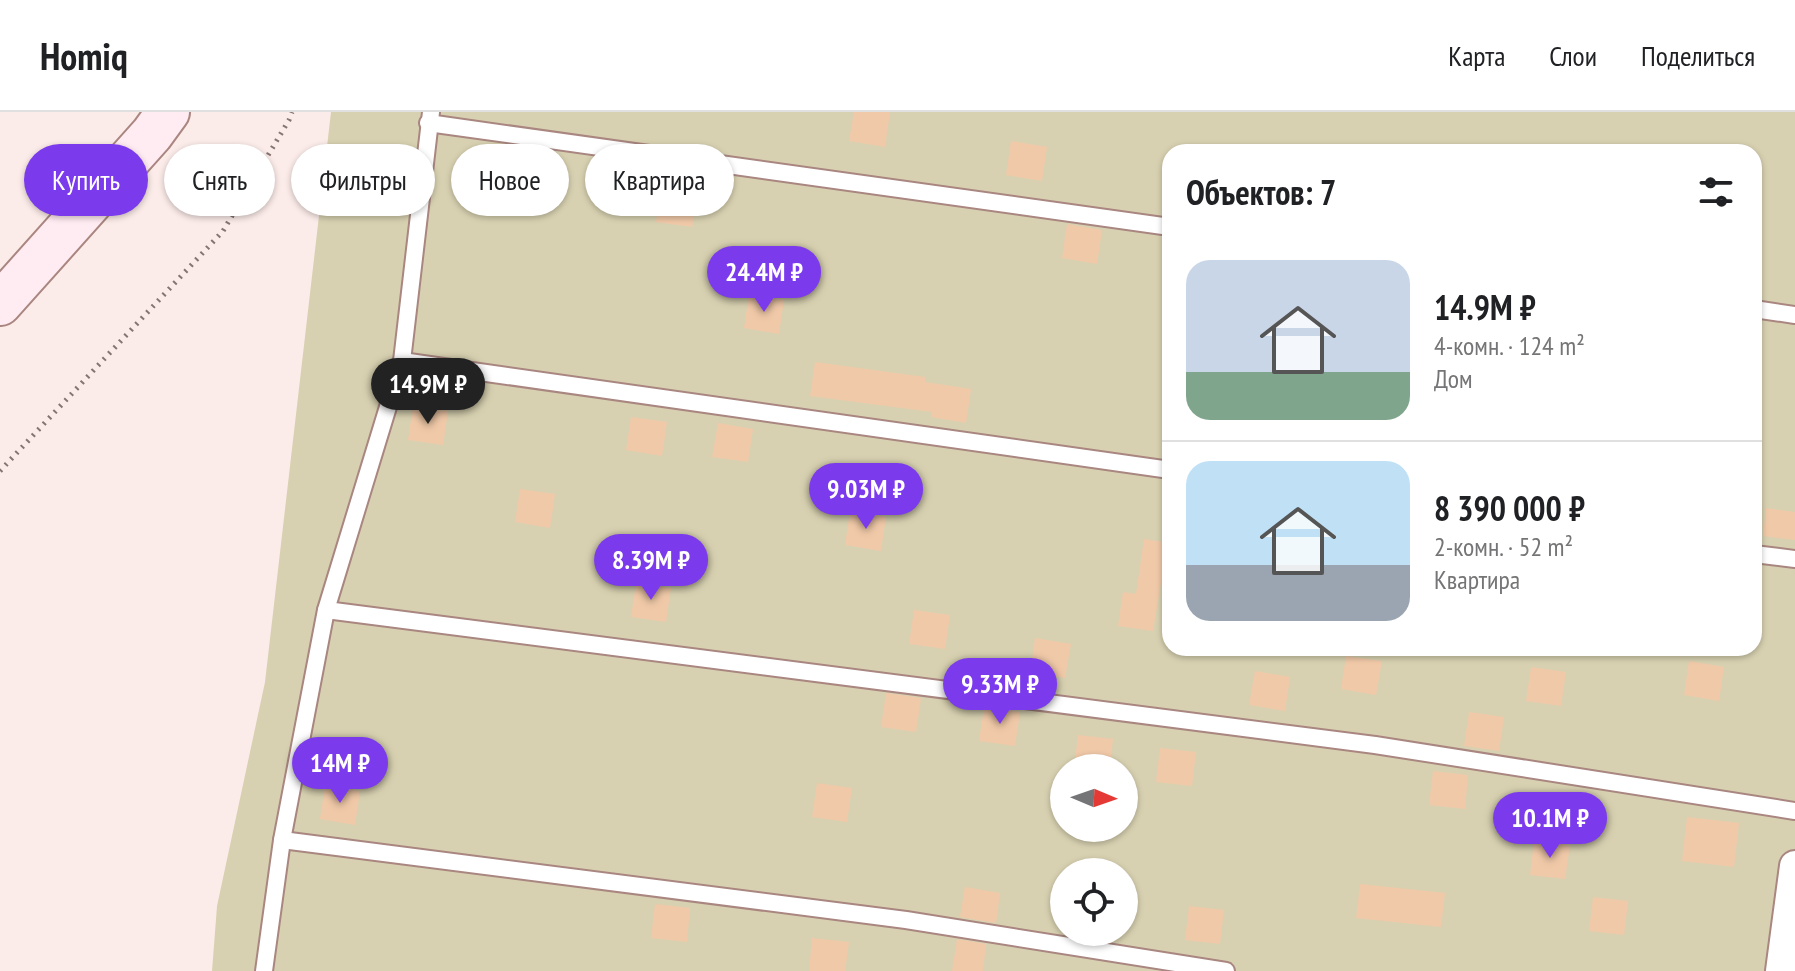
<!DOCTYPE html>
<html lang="ru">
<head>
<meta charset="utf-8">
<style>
  body { margin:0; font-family:"PT Sans Narrow",sans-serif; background:#f2f2f2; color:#202124; height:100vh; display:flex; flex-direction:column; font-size:30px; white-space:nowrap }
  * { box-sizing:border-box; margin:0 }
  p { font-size:26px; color:#757577 }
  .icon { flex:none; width:44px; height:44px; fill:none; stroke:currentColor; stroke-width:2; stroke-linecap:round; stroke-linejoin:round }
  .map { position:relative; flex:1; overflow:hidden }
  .side { position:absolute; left:1162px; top:32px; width:600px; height:512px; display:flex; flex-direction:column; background:#fff; border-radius:24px; box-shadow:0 2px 6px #0004 }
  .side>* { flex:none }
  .hud { position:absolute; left:24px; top:32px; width:760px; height:72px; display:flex; gap:16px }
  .needle { width:52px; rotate:92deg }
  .tools { position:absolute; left:1050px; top:642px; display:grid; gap:16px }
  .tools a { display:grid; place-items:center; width:88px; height:88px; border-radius:50%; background:#fff; box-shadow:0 2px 6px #0004; font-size:40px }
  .price { position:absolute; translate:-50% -68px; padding:0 18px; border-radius:28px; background:#7c3aed; color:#fff; font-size:26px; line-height:52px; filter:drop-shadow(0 2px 4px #0008) }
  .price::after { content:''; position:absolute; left:50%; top:48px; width:24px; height:18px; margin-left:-12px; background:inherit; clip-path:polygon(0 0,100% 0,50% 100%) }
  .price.on { background:#222; color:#fff }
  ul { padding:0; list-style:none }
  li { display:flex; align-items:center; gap:24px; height:200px; padding:0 24px }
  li+li { border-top:2px solid #e0e0e0 }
  li span { display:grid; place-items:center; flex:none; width:224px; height:160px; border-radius:24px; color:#555 }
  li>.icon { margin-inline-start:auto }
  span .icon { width:96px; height:96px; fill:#fffc; stroke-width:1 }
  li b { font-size:34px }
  h2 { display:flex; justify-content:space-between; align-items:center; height:96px; padding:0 24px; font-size:34px }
  .chip { padding:0 28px; border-radius:36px; background:#fff; box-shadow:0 2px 6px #0004; font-size:28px; line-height:72px }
  .chip.on { background:#7c3aed; color:#fff }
  header { display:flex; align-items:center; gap:48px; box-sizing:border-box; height:112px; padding:0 40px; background:#fff; border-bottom:2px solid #e0e0e0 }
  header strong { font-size:38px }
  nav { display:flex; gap:44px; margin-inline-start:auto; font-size:28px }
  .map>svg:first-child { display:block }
</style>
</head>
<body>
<header>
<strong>Homiq</strong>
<nav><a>Карта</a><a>Слои</a><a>Поделиться</a></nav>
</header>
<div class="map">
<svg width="1795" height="859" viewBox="0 0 1795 859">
  <rect width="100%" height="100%" fill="#fcece9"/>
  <!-- green -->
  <path fill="#d8d1b1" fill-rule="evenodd" d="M331 0H1795V859H212L217 794 265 570ZM1170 40H1754V536H1170ZM1064 656H1124V716H1064ZM1064 760H1124V820H1064Z"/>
  <!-- building -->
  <g fill="#f0c9a8">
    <path d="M854 0H890L885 35 849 29Z"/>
    <path d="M1011 29 1047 35 1042 69 1006 63Z"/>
    <path d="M479 45 515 51 509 85 474 79Z"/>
    <path d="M661 76 697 81 692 115 656 110Z"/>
    <path d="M1067 112 1102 118 1097 152 1062 146Z"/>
    <path d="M749 182 784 188 779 222 744 216Z"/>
    <path d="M815 250 925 265V270L971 277 966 311 931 305 932 300 810 284Z"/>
    <path d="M413 294 448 299 443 333 408 328Z"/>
    <path d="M631 305 667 310 662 344 626 338Z"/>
    <path d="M718 311 753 317 748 350 712 345Z"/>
    <path d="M520 377 555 382 550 416 515 410Z"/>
    <path d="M1766 396 1795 400V428L1763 424Z"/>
    <path d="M850 399 886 405 881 439 845 433Z"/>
    <path d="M1144 427 1170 431V466L1162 465 1153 519 1118 514 1123 480 1136 482Z"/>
    <path d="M636 471 671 476 666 510 631 505Z"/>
    <path d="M914 498 950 503 945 537 909 532Z"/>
    <path d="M1035 526 1071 532 1065 566 1030 560Z"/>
    <path d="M1346 544 1382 549 1376 583 1341 577Z"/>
    <path d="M1689 549 1724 555 1719 589 1684 583Z"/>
    <path d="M1531 555 1566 560 1561 594 1526 589Z"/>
    <path d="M1255 559 1290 565 1285 599 1249 593Z"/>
    <path d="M886 581 921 586 916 620 881 615Z"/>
    <path d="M984 595 1020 600 1015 634 979 629Z"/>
    <path d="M1469 600 1504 605 1499 639 1464 634Z"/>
    <path d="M1078 623 1113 627 1110 656H1074Z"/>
    <path d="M1160 636 1196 640 1192 674 1156 670Z"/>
    <path d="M1433 659 1468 663 1465 697 1429 693Z"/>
    <path d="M817 671 852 676 847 710 812 705Z"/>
    <path d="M325 674 360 679 355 713 320 707Z"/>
    <path d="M1687 705 1739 711 1734 755 1682 749Z"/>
    <path d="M1534 729 1570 733 1565 767 1530 763Z"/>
    <path d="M1360 772 1445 781 1441 815 1356 806Z"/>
    <path d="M965 775 1000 781 996 811 960 805Z"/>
    <path d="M1593 785 1628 789 1624 823 1589 819Z"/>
    <path d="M655 792 690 796 687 830 651 826Z"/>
    <path d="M1189 794 1224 798 1220 832 1185 828Z"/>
    <path d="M812 826 849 830 845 859H809Z"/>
    <path d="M957 827 986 832 983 859H952Z"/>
  </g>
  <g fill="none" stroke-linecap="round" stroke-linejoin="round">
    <defs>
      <g id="lane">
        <path d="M428 11 1170 115"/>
        <path d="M1754 197 1795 203"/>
        <path d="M402 249 1170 358"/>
        <path d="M1754 442 1795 447"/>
        <path d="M326 498 1375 633 1795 699"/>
        <path d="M282 728 906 808 1226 859"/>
        <path d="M264 859 282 728 326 498 402 249 431 0"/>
      </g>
      <path id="street" d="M1781 859 1795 754"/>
      <path id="secondary" d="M0 192 152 22 168 0"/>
    </defs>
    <!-- lane casing -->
    <use href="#lane" stroke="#a98680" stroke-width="20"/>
    <!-- street casing -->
    <use href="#street" stroke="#a98680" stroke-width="34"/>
    <!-- secondary casing -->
    <use href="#secondary" stroke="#a98680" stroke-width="46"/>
    <!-- path -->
    <path stroke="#837573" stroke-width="5" stroke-dasharray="2 6" stroke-linecap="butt" d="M0 359 223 119 289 8 292 0"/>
    <!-- lane -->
    <use href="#lane" stroke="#fff" stroke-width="16"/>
    <!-- street -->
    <use href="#street" stroke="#fff" stroke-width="30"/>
    <!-- secondary -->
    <use href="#secondary" stroke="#ffebf2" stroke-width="42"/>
  </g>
</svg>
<div class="tools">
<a><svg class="needle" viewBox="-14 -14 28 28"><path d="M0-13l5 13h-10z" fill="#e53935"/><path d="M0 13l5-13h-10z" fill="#757577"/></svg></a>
<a><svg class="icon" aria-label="locate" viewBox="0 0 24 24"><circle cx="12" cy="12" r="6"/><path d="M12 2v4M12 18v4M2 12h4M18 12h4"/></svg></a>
</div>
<b class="price" style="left:764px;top:202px">24.4M ₽</b>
<b class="price on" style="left:428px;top:314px">14.9M ₽</b>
<b class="price" style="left:866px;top:419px">9.03M ₽</b>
<b class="price" style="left:651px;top:490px">8.39M ₽</b>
<b class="price" style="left:1000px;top:614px">9.33M ₽</b>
<b class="price" style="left:340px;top:693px">14M ₽</b>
<b class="price" style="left:1550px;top:748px">10.1M ₽</b>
<div class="hud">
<a class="chip on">Купить</a>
<a class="chip">Снять</a>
<a class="chip">Фильтры</a>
<a class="chip">Новое</a>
<a class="chip">Квартира</a>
</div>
<section class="side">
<h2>Объектов: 7<svg class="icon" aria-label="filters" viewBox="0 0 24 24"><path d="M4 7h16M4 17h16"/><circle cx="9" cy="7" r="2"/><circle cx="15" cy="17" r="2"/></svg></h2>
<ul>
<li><span style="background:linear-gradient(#c9d6e8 70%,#7fa58c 0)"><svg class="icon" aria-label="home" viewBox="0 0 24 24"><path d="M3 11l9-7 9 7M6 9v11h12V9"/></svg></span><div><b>14.9M ₽</b><p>4-комн. · 124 m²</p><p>Дом</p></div></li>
<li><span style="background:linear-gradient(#bfe0f5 65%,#9aa5b1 0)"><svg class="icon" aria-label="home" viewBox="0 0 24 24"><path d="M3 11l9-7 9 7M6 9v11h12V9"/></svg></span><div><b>8 390 000 ₽</b><p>2-комн. · 52 m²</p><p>Квартира</p></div></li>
</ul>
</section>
</div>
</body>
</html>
